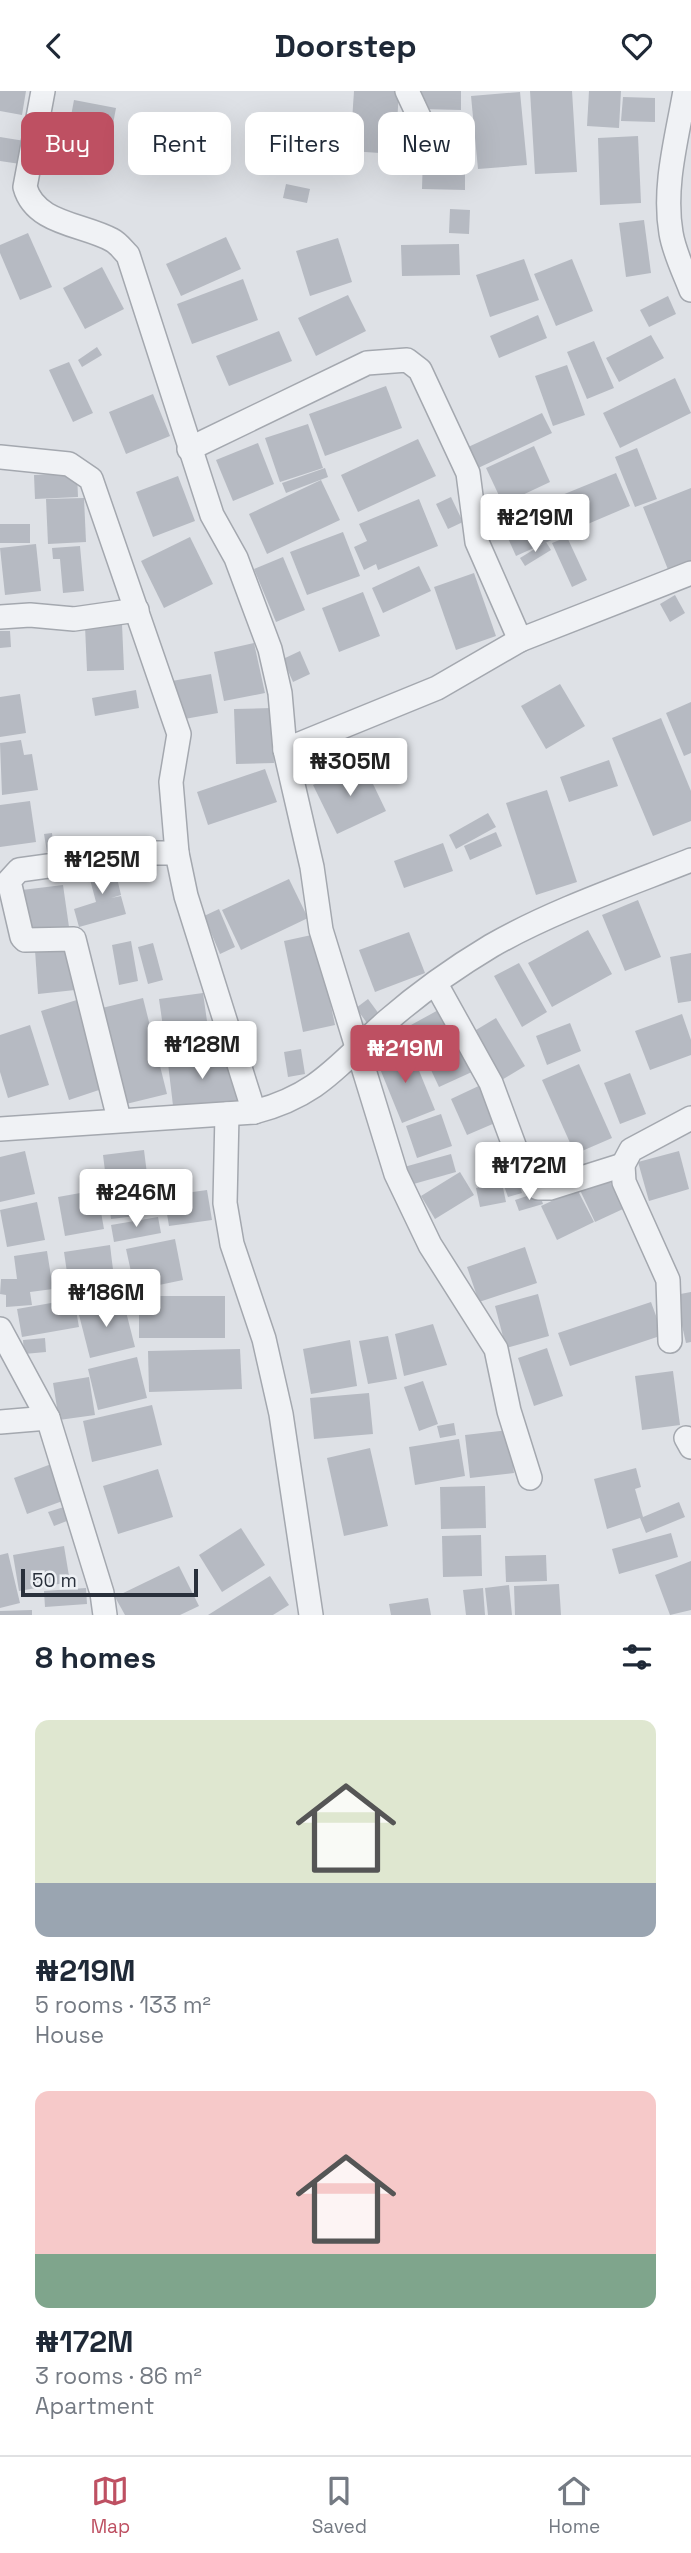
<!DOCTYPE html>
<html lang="en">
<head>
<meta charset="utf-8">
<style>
  body { margin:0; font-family:"Space Grotesk",sans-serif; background:#f6f6f7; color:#1f2937; height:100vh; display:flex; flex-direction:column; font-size:26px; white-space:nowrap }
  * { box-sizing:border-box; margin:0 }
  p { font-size:23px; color:#747a83 }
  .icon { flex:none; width:38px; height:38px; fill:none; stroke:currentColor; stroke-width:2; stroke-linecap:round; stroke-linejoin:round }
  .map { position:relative; height:1524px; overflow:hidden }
  .side { display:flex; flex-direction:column; background:#fff; flex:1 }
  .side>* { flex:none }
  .banner { position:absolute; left:21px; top:21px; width:649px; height:63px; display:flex; gap:14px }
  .scale { position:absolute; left:21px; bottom:18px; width:177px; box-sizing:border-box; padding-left:7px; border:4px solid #29303b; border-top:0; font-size:19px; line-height:24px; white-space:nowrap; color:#29303b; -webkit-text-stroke:5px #edf0f4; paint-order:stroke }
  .price { position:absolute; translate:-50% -60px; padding:0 16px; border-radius:7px; background:#fff; color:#222; font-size:23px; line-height:46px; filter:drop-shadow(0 2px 4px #0008) }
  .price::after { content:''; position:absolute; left:50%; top:42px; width:21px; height:16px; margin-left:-10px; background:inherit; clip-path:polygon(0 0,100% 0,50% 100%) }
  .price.on { background:#be5062; color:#fff }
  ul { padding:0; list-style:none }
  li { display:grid; align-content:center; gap:14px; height:371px; padding:0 35px }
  li span { display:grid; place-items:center; height:217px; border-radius:14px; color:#555 }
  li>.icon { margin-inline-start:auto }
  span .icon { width:126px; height:126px; fill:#fffc; stroke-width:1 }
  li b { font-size:30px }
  h2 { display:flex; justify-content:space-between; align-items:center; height:84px; padding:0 35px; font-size:30px }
  .pill { padding:0 24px; border-radius:14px; background:#fff; box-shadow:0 7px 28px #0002; font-size:24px; line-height:63px }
  .pill.on { background:#be5062; color:#fff }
  header { display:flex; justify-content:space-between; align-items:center; height:91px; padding:0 35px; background:#fff; font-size:32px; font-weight:600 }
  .dock { display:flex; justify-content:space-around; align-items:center; height:98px; border-top:2px solid #e0e1e3; background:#fff; font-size:19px; color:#747a83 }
  .dock a { display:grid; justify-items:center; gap:4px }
  .dock .on { color:#be5062 }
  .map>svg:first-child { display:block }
</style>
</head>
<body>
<header><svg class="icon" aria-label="back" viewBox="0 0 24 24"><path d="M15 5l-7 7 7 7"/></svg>Doorstep<svg class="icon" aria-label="heart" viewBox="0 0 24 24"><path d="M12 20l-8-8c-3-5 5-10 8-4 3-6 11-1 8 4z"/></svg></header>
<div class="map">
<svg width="691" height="1524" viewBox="0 0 691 1524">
  <rect width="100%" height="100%" fill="#dee1e6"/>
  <!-- building -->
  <g fill="#b6bac2">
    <path d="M0 0H26L22 24 0 20Z"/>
    <path d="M354 0H399L395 63 350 60Z"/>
    <path d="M420 0H461V19L420 18Z"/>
    <path d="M530 0H572L577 81 535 83Z"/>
    <path d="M589 0H621L619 37 587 35Z"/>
    <path d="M520 1 527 74 478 78 471 5Z"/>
    <path d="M623 6 655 7V31L621 30Z"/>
    <path d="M74 9 116 17 108 60 66 52Z"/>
    <path d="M638 45 641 112 600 114 598 47Z"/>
    <path d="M0 46 31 51 27 74 0 70Z"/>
    <path d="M423 64 465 65V99L422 98Z"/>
    <path d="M286 93 310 98 307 112 283 107Z"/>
    <path d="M450 118 470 119 469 143 449 142Z"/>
    <path d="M644 129 651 182 626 186 619 132Z"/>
    <path d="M28 142 52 196 20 209 0 162V154Z"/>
    <path d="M226 146 241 178 181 205 166 173Z"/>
    <path d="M338 147 352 191 310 205 296 160Z"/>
    <path d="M459 153 460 184 402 185 401 154Z"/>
    <path d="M524 168 539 209 490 226 476 184Z"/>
    <path d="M572 168 593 220 556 235 534 183Z"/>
    <path d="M102 176 124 218 85 238 63 197Z"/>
    <path d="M243 188 258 229 192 253 177 213Z"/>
    <path d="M348 204 366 240 316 265 298 227Z"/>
    <path d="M668 205 676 223 649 236 640 219Z"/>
    <path d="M538 224 547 247 499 267 490 245Z"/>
    <path d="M279 240 292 270 229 295 216 265Z"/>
    <path d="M651 244 664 267 619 291 606 267Z"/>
    <path d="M594 250 614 297 587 308 567 261Z"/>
    <path d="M97 256 102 264 82 276 78 269Z"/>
    <path d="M69 271 93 322 73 331 49 279Z"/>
    <path d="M567 274 585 324 553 335 535 285Z"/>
    <path d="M675 287 691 322 620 357 603 322Z"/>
    <path d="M386 295 402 337 325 365 309 323Z"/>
    <path d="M153 303 170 345 126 363 109 321Z"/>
    <path d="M542 322 552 342 476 378 466 357Z"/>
    <path d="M308 333 323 377 280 391 265 347Z"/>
    <path d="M418 348 436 385 358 421 341 384Z"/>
    <path d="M258 352 274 393 233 410 216 369Z"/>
    <path d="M534 355 550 391 503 413 486 377Z"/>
    <path d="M637 357 657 408 635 416 615 366Z"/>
    <path d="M325 377 328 386 286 402 282 392Z"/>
    <path d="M77 382 78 406 35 408 34 384Z"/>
    <path d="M616 382 630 415 576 438 562 404Z"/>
    <path d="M178 385 195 430 153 446 136 401Z"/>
    <path d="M321 389 340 429 267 463 249 423Z"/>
    <path d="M691 397V473L669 481 643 416Z"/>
    <path d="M451 406 463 431 448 438 436 413Z"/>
    <path d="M84 407 86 451 48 453 46 408Z"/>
    <path d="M419 408 438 455 378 479 376 473 364 479 354 456 367 450 359 433Z"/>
    <path d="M552 411 567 442 516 465 502 434Z"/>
    <rect x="0" y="433" width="30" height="19"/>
    <path d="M343 441 360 485 307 504 290 461Z"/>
    <path d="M190 446 213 493 164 517 141 470Z"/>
    <path d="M567 446 587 489 572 496 552 452Z"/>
    <path d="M546 451 551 459 525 475 520 467Z"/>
    <path d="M36 453 41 500 5 504 0 457Z"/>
    <path d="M80 455 84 500 63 502 60 468H53L52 457Z"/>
    <path d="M283 466 305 519 276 531 254 478Z"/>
    <path d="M419 475 431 500 383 522 372 497Z"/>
    <path d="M474 482 496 545 456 559 434 496Z"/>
    <path d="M363 501 380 545 339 561 322 517Z"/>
    <path d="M675 504 685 522 670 531 660 513Z"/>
    <path d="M122 533 124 579 87 580 85 535Z"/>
    <path d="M0 540H10L11 556 0 557Z"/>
    <path d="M254 552 265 602 224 610 214 561Z"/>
    <path d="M300 560 310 583 293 591 283 568Z"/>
    <path d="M211 583 218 622 179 629 172 590Z"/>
    <path d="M560 593 585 635 546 658 521 615Z"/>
    <path d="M136 599 139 617 95 625 92 607Z"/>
    <path d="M20 603 26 642 0 646V606Z"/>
    <path d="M691 611V662L684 665 666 622Z"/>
    <path d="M272 617 274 672 236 673 234 618Z"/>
    <path d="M661 627 691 700V730L653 745 612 647Z"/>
    <path d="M21 649 24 664 32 663 38 699 2 704 0 652Z"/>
    <path d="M357 654 363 667 339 678 334 665Z"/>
    <path d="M327 659 335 677 302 691 294 672Z"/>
    <path d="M609 669 618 695 569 711 560 686Z"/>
    <path d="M362 670 386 720 337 743 313 694Z"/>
    <path d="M265 678 277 711 208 734 197 701Z"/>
    <path d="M547 699 577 791 536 804 506 712Z"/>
    <path d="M30 710 36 751 0 756V714Z"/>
    <path d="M488 722 496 736 456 758 449 744Z"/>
    <path d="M496 741 502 755 470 769 464 755Z"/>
    <path d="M52 742 54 759 47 761 44 743Z"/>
    <path d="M443 752 453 780 404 797 394 770Z"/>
    <path d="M113 770 121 804 111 807 121 805 126 823 79 836 74 818 96 811 87 777Z"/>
    <path d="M289 788 308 827 241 859 222 819Z"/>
    <path d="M63 794 69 836 28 842 22 799Z"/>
    <path d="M638 809 661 866 625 880 602 824Z"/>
    <path d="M219 818 235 856 220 863 204 825Z"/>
    <path d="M588 839 612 883 552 916 528 872Z"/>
    <path d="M409 841 425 882 375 901 359 859Z"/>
    <path d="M316 843 335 934 303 941 284 850Z"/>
    <path d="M131 850 138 890 119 894 112 854Z"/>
    <path d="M153 852 163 889 148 893 138 856Z"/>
    <path d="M72 857 75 899 38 903 35 859Z"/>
    <path d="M691 862V910L678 912 670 866Z"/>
    <path d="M519 872 547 921 522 936 494 885Z"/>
    <path d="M203 902 207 930 163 936 159 908Z"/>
    <path d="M143 907 167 1003 126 1013 102 917Z"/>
    <path d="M80 908 108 996 69 1009 41 920Z"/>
    <path d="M368 908 382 927 370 936 356 917Z"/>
    <path d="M442 917 455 941 423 958 411 934Z"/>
    <path d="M682 923 691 949V964L650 979 635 940Z"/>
    <path d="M496 927 525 975 500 990 471 942Z"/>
    <path d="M208 932 210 947 166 953 164 937Z"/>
    <path d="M570 932 581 960 547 974 536 945Z"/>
    <path d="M30 934 49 994 8 1007 0 981V944Z"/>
    <path d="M458 946 474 980 439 996 423 962Z"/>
    <path d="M409 955 435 1019 402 1032 376 968Z"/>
    <path d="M231 957 238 1016 174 1023 167 964Z"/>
    <path d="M301 958 305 983 288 986 284 961Z"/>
    <path d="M579 973 612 1047 575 1063 542 989Z"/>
    <path d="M630 982 646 1023 620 1033 604 992Z"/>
    <path d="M485 992 502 1029 467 1044 451 1008Z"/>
    <path d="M441 1023 452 1055 417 1067 406 1035Z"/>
    <path d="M144 1059 152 1123 111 1128 103 1064Z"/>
    <path d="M25 1060 35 1103 0 1111V1066Z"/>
    <path d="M679 1060 689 1098 649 1110 638 1071Z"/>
    <path d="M451 1063 456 1081 410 1094 404 1076Z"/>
    <path d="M460 1081 474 1104 435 1128 421 1105Z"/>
    <path d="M607 1084 623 1118 595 1131 579 1097Z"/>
    <path d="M518 1088 522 1102 508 1106 503 1092Z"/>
    <path d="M502 1092 506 1111 480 1116 476 1097Z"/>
    <path d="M577 1098 594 1131 557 1149 541 1115Z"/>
    <path d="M97 1099 104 1138 65 1145 58 1106Z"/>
    <path d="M207 1099 212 1129 169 1135 164 1105Z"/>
    <path d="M539 1101 543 1113 519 1120 515 1109Z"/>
    <path d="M37 1111 45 1149 7 1156 0 1119Z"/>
    <path d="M158 1126 161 1142 114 1151 111 1134Z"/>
    <path d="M175 1148 183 1189 135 1199 126 1158Z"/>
    <path d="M110 1154 115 1195 70 1202 64 1161Z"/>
    <path d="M525 1156 537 1192 479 1211 467 1176Z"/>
    <path d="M47 1160 53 1198 30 1201 32 1214 6 1216V1204L0 1203 1 1188H17L14 1165Z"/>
    <path d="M691 1201V1251L686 1252 675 1204Z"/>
    <path d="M538 1203 549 1245 506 1257 495 1215Z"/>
    <rect x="139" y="1205" width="86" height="42"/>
    <path d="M74 1208 79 1236 22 1246 17 1218Z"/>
    <path d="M123 1209 135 1256 90 1267 78 1220Z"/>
    <path d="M651 1211 663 1244 570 1275 558 1242Z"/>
    <path d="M433 1233 447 1274 404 1285 395 1243Z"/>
    <path d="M388 1245 397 1288 368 1293 359 1250Z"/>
    <path d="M45 1247 46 1261 24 1263 23 1249Z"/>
    <path d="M350 1249 357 1295 311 1303 303 1258Z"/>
    <path d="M547 1257 563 1305 534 1315 518 1267Z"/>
    <path d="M240 1258 242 1298 149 1301 148 1260Z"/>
    <path d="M137 1266 147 1307 98 1319 88 1278Z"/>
    <path d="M673 1280 680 1334 642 1339 635 1285Z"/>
    <path d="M89 1286 95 1324 59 1329 53 1292Z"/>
    <path d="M423 1290 438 1333 419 1340 404 1296Z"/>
    <path d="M369 1302 373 1343 314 1348 310 1307Z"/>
    <path d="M152 1314 162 1354 92 1371 83 1330Z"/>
    <path d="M454 1332 456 1344 440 1347 437 1335Z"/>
    <path d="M509 1339 514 1382 470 1387 465 1344Z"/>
    <path d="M459 1348 465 1385 415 1394 409 1356Z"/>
    <path d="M370 1357 388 1435 344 1445 327 1367Z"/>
    <path d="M54 1372 68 1408 27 1423 14 1387Z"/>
    <path d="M636 1377 641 1396 635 1398 643 1426 679 1411 685 1426 646 1442 640 1427 607 1438 594 1388Z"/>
    <path d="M158 1378 173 1426 118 1443 103 1395Z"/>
    <path d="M485 1395 486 1437 441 1438 440 1396Z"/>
    <path d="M67 1415 72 1428 54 1435 48 1421Z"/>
    <path d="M241 1437 265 1474 222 1501 199 1464Z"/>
    <path d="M671 1442 678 1466 619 1483 612 1458Z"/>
    <path d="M481 1444 482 1485 443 1486 442 1445Z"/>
    <path d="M64 1455 70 1491 19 1500 13 1464Z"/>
    <path d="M8 1462 20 1512 0 1517V1464Z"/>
    <path d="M546 1464 547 1490 506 1491 505 1465Z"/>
    <path d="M691 1470V1519L670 1524 655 1484Z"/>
    <path d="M179 1475 199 1515 180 1524H125L115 1506Z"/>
    <path d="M270 1485 289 1514 273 1524H208Z"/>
    <path d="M559 1493 561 1524H515L514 1495Z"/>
    <path d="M509 1494 512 1524H488L485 1497Z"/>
    <path d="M86 1497 87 1513 45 1516 44 1500Z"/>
    <path d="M483 1497 485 1524H466L463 1499Z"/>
    <path d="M428 1507 431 1524H391L389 1513Z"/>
    <path d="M32 1519V1524H0V1520Z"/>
  </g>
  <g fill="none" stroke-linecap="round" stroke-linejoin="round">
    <defs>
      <g id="street">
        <path d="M43 0 25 96C35 133 83 133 112 149 118 152 123 159 128 164L212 424 236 467 270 558 280 602 285 659 312 776 321 839 396 1083 430 1154 496 1258 509 1320 530 1387"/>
        <path d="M407 0 428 45"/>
        <path d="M685 0C677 47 663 95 671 142 674 161 684 181 691 199"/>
        <path d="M189 358 367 272 407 269 420 279 468 382 477 451 520 549"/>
        <path d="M0 366 69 373 91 388 179 643 171 691 177 762 186 805 254 1021"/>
        <path d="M0 526 30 524 74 528 137 519"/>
        <path d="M285 659 437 597 520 549 691 482"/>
        <path d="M436 893 491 992 518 1065 538 1097H550L623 1074"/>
        <path d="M227 1023 225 1112 232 1153 264 1248 281 1323 311 1524"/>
        <path d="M119 1028 74 848 25 849 22 846 9 790 19 779 142 762H177"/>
        <path d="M0 1038 254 1021C320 1004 339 972 387 930 418 903 456 876 491 855 552 820 625 795 691 769"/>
        <path d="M0 1238 48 1327 102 1502 105 1524"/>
        <path d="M670 1250 668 1189 624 1091 623 1074 631 1059 691 1027"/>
        <path d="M0 1331 48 1327"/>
        <path d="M686 1347 691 1356"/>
      </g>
    </defs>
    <!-- street casing -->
    <use href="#street" stroke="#a4a8af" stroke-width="26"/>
    <!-- street -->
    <use href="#street" stroke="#f0f2f5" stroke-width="23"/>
  </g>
</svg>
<div class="scale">50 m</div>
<b class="price" style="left:535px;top:463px">₦219M</b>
<b class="price" style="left:350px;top:707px">₦305M</b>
<b class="price" style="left:102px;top:805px">₦125M</b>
<b class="price" style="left:202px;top:990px">₦128M</b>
<b class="price on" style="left:405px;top:994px">₦219M</b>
<b class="price" style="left:529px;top:1111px">₦172M</b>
<b class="price" style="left:136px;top:1138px">₦246M</b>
<b class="price" style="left:106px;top:1238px">₦186M</b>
<div class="banner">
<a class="pill on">Buy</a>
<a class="pill">Rent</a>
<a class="pill">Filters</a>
<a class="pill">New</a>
</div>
</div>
<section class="side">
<h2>8 homes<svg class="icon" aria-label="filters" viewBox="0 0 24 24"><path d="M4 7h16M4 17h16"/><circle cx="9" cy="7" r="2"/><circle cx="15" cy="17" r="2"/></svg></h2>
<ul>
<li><span style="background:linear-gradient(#dfe7d0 75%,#9aa5b1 0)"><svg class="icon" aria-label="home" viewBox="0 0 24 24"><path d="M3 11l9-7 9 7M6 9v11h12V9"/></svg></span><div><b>₦219M</b><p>5 rooms · 133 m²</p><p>House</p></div></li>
<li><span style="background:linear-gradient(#f6c9c9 75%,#7fa58c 0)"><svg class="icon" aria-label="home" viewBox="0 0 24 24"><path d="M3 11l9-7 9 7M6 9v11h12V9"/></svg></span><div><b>₦172M</b><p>3 rooms · 86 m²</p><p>Apartment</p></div></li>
</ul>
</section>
<nav class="dock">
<a class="on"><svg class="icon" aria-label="map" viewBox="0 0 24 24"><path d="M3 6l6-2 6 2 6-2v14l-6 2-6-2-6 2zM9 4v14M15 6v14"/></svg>Map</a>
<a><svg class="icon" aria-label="saved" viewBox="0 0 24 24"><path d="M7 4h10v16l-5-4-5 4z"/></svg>Saved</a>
<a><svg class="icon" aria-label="home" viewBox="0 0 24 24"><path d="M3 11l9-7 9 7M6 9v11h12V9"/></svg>Home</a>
</nav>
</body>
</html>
